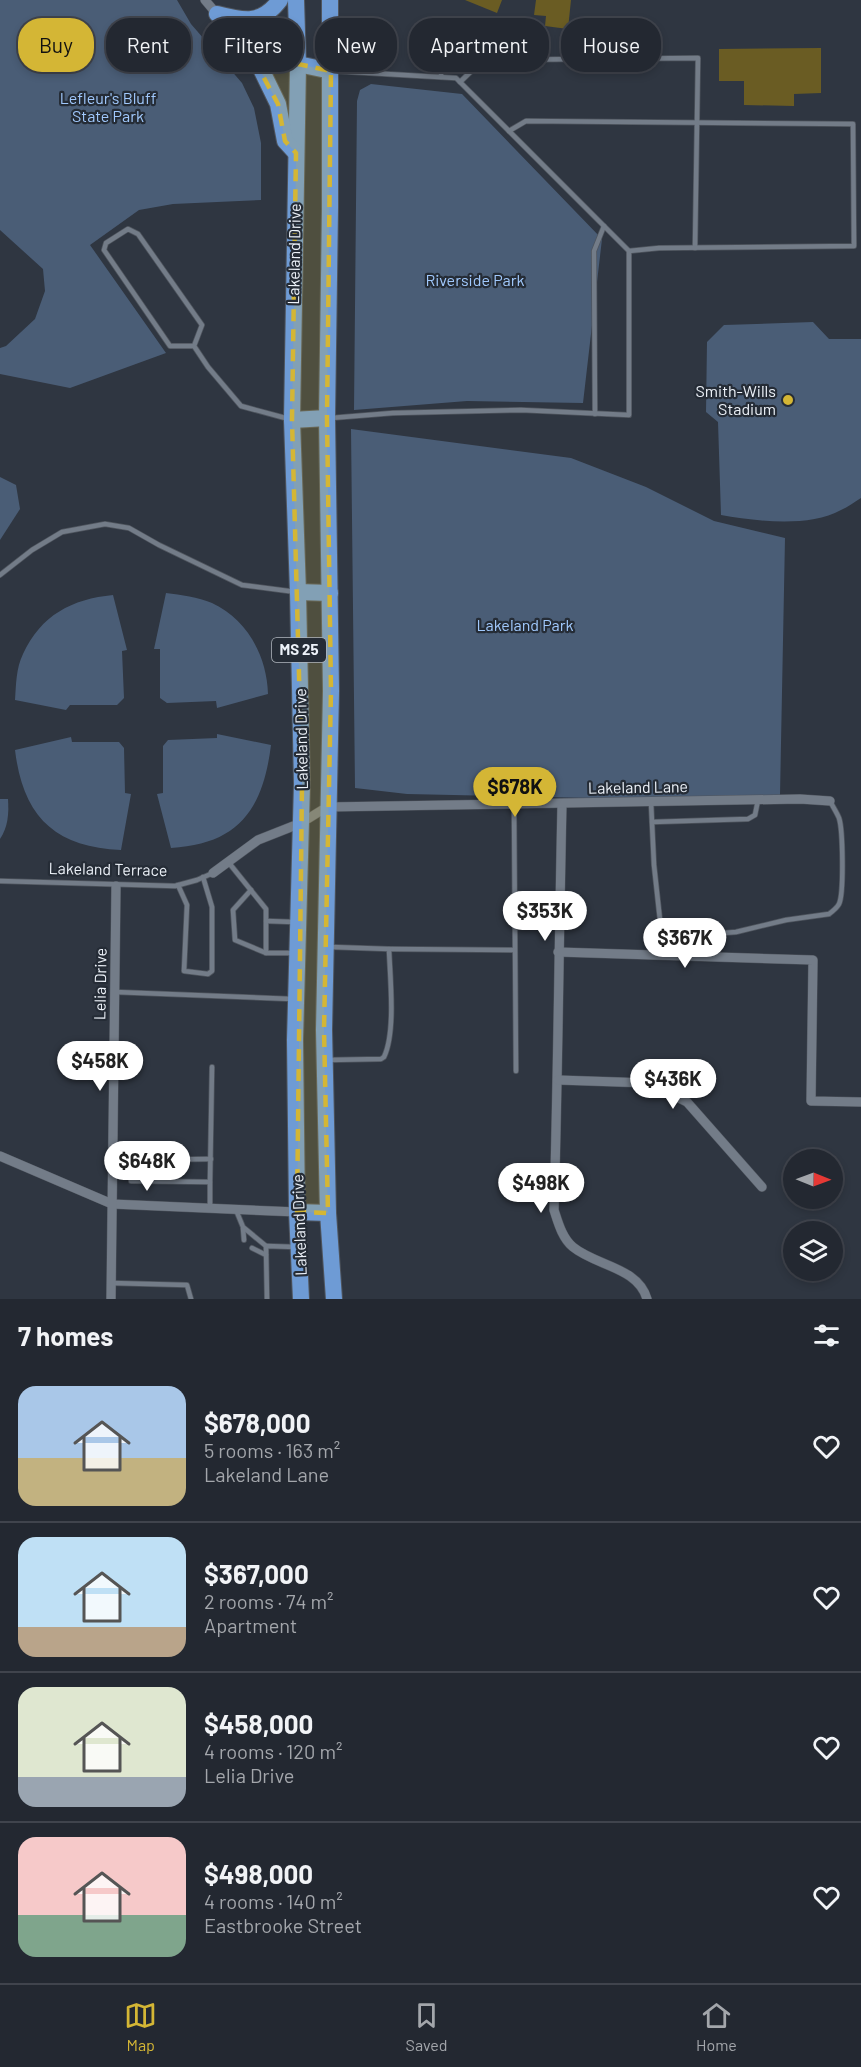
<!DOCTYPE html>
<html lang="en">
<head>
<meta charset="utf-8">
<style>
  body { margin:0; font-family:Barlow,sans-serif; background:#2f343d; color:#f1f3f6; height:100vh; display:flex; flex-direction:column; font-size:22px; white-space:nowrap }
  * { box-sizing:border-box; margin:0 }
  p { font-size:20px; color:#a3a6ab }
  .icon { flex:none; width:33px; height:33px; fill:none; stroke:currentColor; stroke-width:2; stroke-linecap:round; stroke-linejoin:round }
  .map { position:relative; height:1299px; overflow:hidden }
  .details { display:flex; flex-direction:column; background:#232831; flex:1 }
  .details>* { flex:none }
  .banner { position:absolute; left:18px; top:18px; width:825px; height:54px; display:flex; gap:12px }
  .needle { width:39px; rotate:91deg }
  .fabs { position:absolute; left:783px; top:1149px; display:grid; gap:12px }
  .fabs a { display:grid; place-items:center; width:60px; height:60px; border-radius:50%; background:#232831; box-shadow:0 3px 9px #0003,0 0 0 2px #40444d; font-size:30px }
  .price { position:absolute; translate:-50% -51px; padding:0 14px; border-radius:21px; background:#fff; color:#222; font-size:20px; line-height:39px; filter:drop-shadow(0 2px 3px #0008) }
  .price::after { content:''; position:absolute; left:50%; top:36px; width:18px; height:14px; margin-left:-9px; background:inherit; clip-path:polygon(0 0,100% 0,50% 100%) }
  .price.on { background:#d4b635; color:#111 }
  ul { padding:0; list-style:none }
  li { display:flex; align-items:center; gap:18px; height:150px; padding:0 18px }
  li+li { border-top:2px solid #40444d }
  li span { display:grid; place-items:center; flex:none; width:168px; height:120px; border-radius:18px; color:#555 }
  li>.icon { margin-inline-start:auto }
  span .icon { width:72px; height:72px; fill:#fffc; stroke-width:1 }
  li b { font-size:26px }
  h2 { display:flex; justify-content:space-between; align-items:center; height:72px; padding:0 18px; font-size:26px }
  .chip { padding:0 21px; border-radius:24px; background:#232831; box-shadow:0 3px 9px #0003,0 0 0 2px #40444d; font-size:21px; line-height:54px }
  .chip.on { background:#d4b635; color:#111 }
  .dock { display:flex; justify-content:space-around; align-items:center; height:84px; border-top:2px solid #40444d; background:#232831; font-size:16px; color:#a3a6ab }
  .dock a { display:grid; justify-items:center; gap:3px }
  .dock .on { color:#d4b635 }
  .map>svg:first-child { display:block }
</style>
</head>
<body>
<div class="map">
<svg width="861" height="1299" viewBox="0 0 861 1299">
  <rect width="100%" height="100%" fill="#2f3641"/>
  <!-- green -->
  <g fill="#4a5d76">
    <path d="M0 0H177L191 24 242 83 254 108 261 143V200L173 204 139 210 90 245 166 353 70 388 0 374V348L6 346 35 319 45 291 43 269 0 230Z"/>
    <path d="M371 84 462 94 602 239 583 403 467 401 354 410 357 101 360 90Z"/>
    <path d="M813 322 829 339H861V498C854 502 848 507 841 510 808 528 756 521 721 515L718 422 706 412 707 342 724 325Z"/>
    <path d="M351 429 571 458 646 487 714 521 785 538 780 795 669 802 590 798 407 794 355 788Z"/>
    <path d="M0 477 16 485 20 509 0 540Z"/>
    <path d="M166 593C181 595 198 597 212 603 247 619 267 656 268 694L217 708 216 701 167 703 160 698V649H154Z"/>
    <path d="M113 595 127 650 122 651 124 698 117 705H70L66 710 15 700C16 685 16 668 23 654 41 615 72 599 113 595Z"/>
    <path d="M217 734 271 745C263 809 239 844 171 848L157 794 163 793V746L168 740 217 738Z"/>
    <path d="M71 737 72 742H119L124 748 125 793 131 794 121 850C54 847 23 816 15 750Z"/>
    <path d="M0 799H8C9 814 8 827 0 839Z"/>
  </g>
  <!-- building -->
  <g fill="#6a5c23">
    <path d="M465 0H502L497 13Z"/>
    <path d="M536 0H571L568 29 545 26 546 16 534 15Z"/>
    <path d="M821 48V93L794 94V106L744 105V81H719V49Z"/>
  </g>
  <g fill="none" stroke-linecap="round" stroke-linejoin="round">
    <defs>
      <g id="service">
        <path d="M441 77 442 27 503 28 502 59"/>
        <path d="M460 82 483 60 698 58 695 248"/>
        <path d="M509 131 526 121 853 124 854 246 659 248 629 251"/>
        <path d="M194 346H170L104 250 106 243 128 229 138 234 202 325 194 346 208 367 241 406 289 419"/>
        <path d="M595 414 594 251 604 226"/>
        <path d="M331 418 393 413 521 410 629 415V251L456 78 334 71"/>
        <path d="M0 575 32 550 62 532 105 524 129 528 159 545 242 585 296 592"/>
        <path d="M651 802 654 865 660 920 664 928 677 936H686L736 932 786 920 829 914C833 911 837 908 839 904 844 894 843 830 839 818 837 813 833 807 830 801"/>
        <path d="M514 804 516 1071"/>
        <path d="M652 822 748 819 755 815 758 800"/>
        <path d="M229 863 266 909V953H295"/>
        <path d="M0 881 175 886 197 880 213 873"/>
        <path d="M178 885 187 905 184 971 208 974 212 971V907L203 877"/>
        <path d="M251 890 233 910 235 940 266 953"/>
        <path d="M266 921 294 922"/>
        <path d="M389 949 514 950"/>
        <path d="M115 992 292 999"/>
        <path d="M327 1060 381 1059 384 1057C396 1032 390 977 389 949L331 947"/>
        <path d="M112 1171H131V1181L210 1182 212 1067"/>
        <path d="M131 1171 132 1160 211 1159"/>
        <path d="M210 1208V1182"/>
        <path d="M236 1210 243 1227 266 1246"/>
        <path d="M243 1228 244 1240"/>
        <path d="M252 1248 266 1255"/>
        <path d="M111 1283 187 1285 191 1299"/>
        <path d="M267 1299 266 1246 296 1247"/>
      </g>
      <g id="minor">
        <path d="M205 0C235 38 254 46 298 64"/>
        <path d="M562 804C559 939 558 1074 554 1210 558 1222 562 1238 573 1247 596 1266 638 1267 647 1299"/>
        <path d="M213 873 258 840 301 823 327 807 800 799 830 801"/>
        <path d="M558 952 813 960 811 1101 861 1102"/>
        <path d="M558 1080 648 1083 687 1102 762 1187"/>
        <path d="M0 1156 112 1204 297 1212"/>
        <path d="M111 1299 116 886"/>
      </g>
      <g id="trunk">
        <path d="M296 0 298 64 292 420 298 592 302 784 295 1040 297 1212 301 1299"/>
        <path d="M330 0V208L327 418 331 691 324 1030 328 1213 334 1299"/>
        <path d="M217 14C244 21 261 25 280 0"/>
        <path d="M242 37 246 51 261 69 278 104 285 141 296 153"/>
        <path d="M298 64 331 71"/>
        <path d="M292 420 327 418"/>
        <path d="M298 592 330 593"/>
        <path d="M297 1212 328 1213"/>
      </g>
    </defs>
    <!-- service casing -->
    <use href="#service" stroke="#4f555e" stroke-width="6"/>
    <!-- minor casing -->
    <use href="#minor" stroke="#4f555e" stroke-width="10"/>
    <!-- trunk casing -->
    <use href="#trunk" stroke="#4f555e" stroke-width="18"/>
    <!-- service -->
    <use href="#service" stroke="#737c88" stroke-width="4.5"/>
    <!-- minor -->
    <use href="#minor" stroke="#737c88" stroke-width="9"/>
    <!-- trunk -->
    <use href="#trunk" stroke="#6e9bd5" stroke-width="16"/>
  </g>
  <!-- marked area -->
  <path fill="#d4b635" fill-opacity="0.2" stroke="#d4b635" stroke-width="4.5" stroke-dasharray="12 8" stroke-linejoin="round" d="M242 37 298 64 331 71 327 418 331 691 324 1030 328 1213 297 1212 302 784 292 420 296 153 285 141 278 104Z"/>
  <!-- markers -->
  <circle fill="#d4b635" stroke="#252c36" stroke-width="2" cx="788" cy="400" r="6"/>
  <g text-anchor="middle" stroke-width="4.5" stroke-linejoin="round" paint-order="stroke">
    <!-- shield labels -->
    <rect fill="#252c36" stroke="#b1b7be" stroke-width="1.5" x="272" y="638" width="54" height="24" rx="4.5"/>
    <g font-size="15" font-weight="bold" fill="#edf2f9">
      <text x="299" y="655">MS 25</text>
    </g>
    <!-- park labels -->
    <g font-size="16" fill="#a1c9fd" stroke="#252c36">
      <text x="108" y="104">Lefleur's Bluff<tspan x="108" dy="18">State Park</tspan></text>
      <text x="475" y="286">Riverside Park</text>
      <text x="525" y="631">Lakeland Park</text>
    </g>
    <!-- street labels -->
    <g font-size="16" fill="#edf2f9" stroke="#252c36">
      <text transform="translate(294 254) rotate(-89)" y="6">Lakeland Drive</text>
      <text transform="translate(301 739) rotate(-91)" y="6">Lakeland Drive</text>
      <text transform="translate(638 787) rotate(-1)" y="6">Lakeland Lane</text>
      <text transform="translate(108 869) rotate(1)" y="6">Lakeland Terrace</text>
      <text transform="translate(100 984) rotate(-89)" y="6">Lelia Drive</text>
      <text transform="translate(299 1225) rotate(-92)" y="6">Lakeland Drive</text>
    </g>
    <!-- poi labels -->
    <g font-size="16" fill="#edf2f9" stroke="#252c36" text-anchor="end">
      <text x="776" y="397">Smith-Wills<tspan x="776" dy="18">Stadium</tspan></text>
    </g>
  </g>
</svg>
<div class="fabs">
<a><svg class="needle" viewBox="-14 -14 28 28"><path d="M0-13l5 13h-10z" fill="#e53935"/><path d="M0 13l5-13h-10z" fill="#a3a6ab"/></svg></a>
<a><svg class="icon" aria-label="layers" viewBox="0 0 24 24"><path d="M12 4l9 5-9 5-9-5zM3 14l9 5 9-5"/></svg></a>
</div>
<b class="price on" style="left:515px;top:818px">$678K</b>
<b class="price" style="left:545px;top:942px">$353K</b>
<b class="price" style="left:685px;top:969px">$367K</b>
<b class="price" style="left:100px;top:1092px">$458K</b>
<b class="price" style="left:673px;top:1110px">$436K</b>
<b class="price" style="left:147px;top:1192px">$648K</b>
<b class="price" style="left:541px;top:1214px">$498K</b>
<div class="banner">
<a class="chip on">Buy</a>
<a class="chip">Rent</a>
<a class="chip">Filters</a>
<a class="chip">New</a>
<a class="chip">Apartment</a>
<a class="chip">House</a>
</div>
</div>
<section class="details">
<h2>7 homes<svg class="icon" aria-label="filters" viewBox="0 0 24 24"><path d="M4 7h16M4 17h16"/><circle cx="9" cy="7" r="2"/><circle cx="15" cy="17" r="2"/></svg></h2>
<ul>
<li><span style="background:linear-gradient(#a9c7e8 60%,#c2b280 0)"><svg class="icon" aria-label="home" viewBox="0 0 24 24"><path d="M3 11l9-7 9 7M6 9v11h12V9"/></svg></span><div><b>$678,000</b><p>5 rooms · 163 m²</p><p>Lakeland Lane</p></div><svg class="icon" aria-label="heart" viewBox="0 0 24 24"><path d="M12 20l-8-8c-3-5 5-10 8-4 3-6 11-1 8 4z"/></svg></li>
<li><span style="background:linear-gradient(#bfe0f5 75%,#b9a48a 0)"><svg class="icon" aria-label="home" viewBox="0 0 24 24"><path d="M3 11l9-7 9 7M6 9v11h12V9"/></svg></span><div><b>$367,000</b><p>2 rooms · 74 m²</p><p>Apartment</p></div><svg class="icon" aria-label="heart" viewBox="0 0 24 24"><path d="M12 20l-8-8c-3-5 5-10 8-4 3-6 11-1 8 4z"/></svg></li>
<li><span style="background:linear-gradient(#dfe7d0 75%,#9aa5b1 0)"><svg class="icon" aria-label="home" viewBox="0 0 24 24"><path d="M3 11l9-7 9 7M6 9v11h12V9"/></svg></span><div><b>$458,000</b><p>4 rooms · 120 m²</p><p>Lelia Drive</p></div><svg class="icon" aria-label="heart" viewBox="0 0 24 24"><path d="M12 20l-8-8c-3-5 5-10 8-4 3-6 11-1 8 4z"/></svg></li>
<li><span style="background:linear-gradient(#f6c9c9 65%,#7fa58c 0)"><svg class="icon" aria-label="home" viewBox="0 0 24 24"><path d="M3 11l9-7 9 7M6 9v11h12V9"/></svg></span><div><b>$498,000</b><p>4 rooms · 140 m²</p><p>Eastbrooke Street</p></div><svg class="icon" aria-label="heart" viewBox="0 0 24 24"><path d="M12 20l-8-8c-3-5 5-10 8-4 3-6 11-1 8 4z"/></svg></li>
</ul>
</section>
<nav class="dock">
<a class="on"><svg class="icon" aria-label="map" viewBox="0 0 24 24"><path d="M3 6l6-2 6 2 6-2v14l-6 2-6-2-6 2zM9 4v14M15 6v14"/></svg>Map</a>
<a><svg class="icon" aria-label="saved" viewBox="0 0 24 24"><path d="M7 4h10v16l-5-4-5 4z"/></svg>Saved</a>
<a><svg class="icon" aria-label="home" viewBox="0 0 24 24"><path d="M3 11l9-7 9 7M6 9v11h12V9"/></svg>Home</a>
</nav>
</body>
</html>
